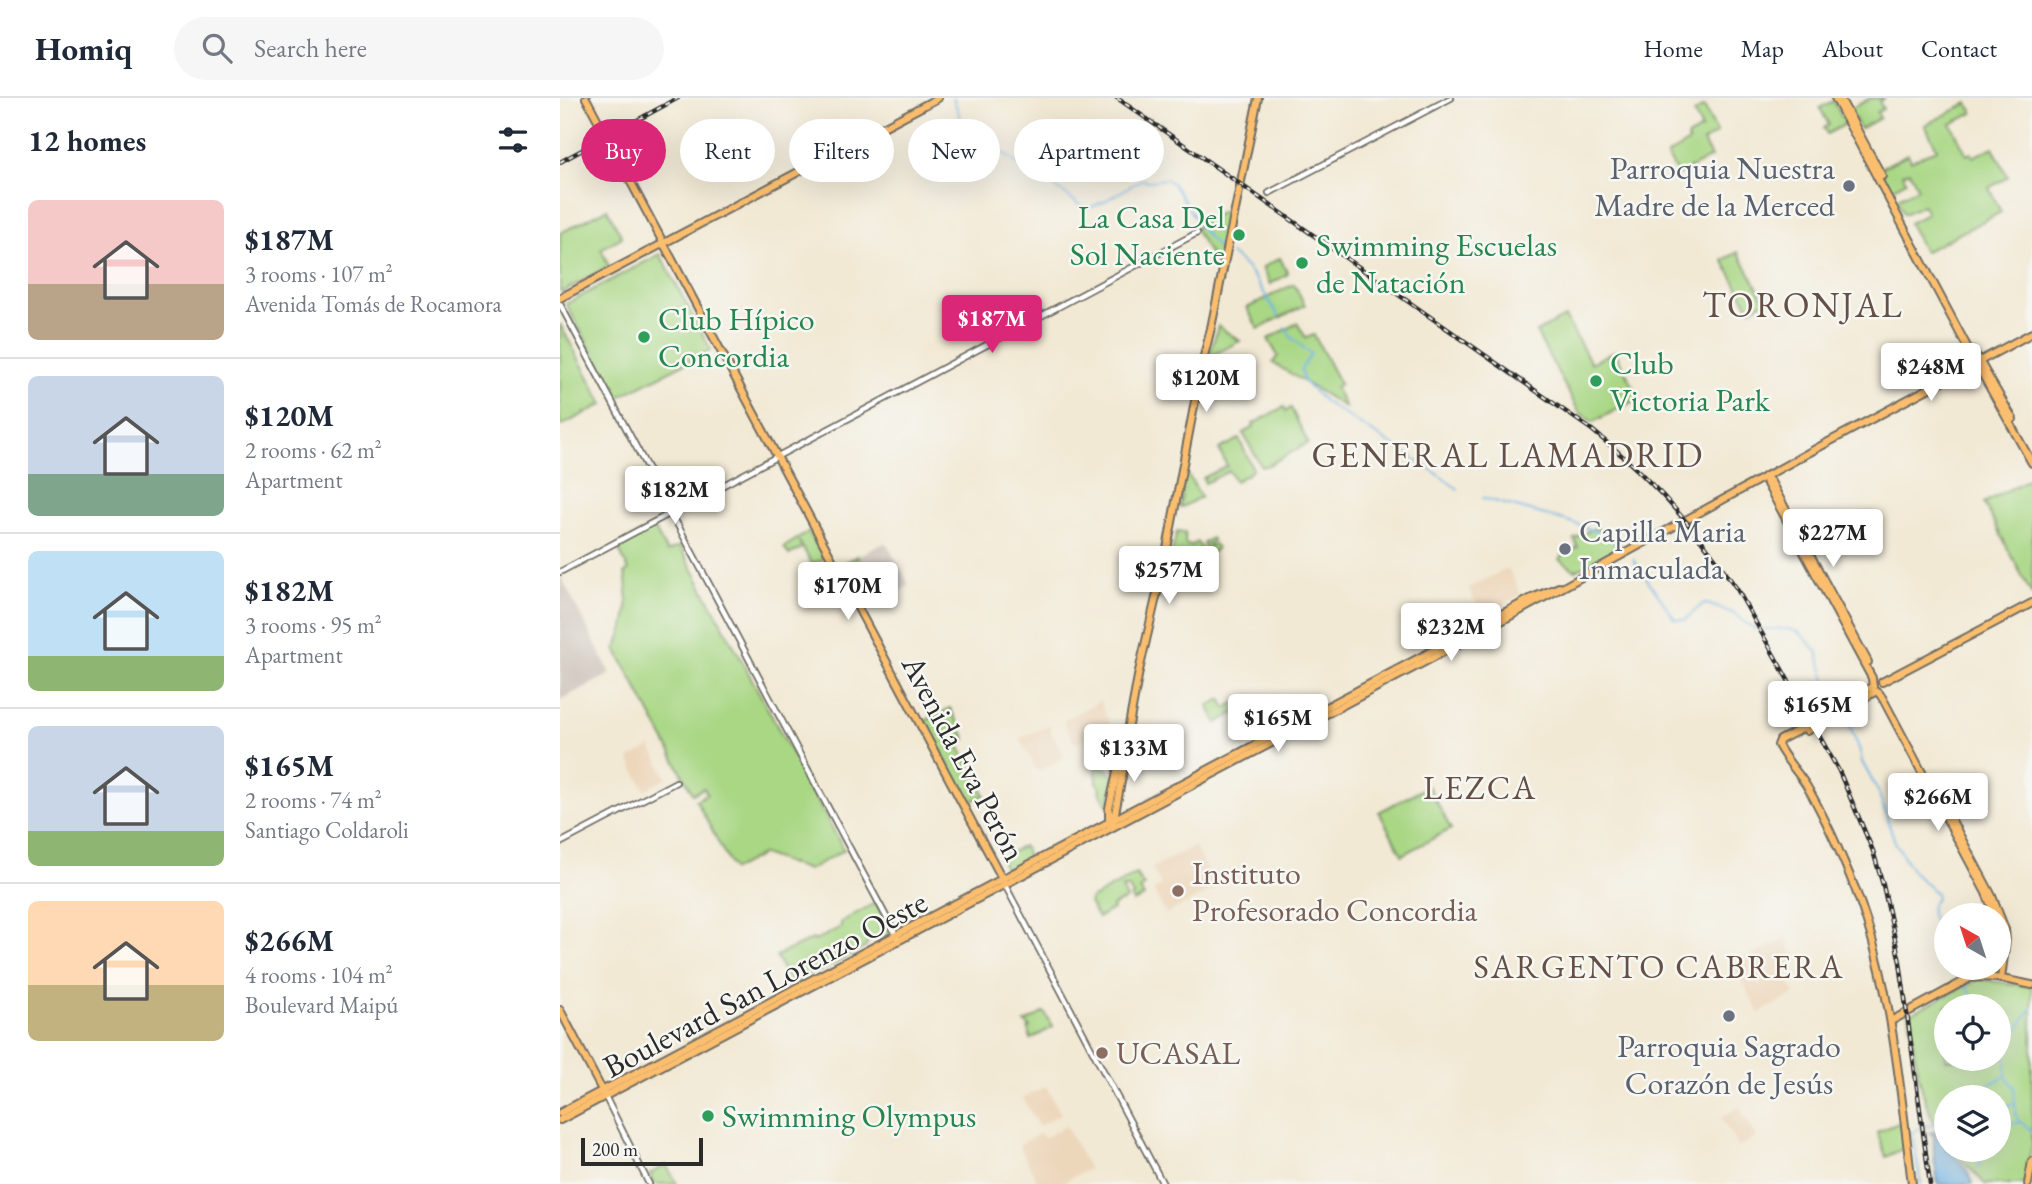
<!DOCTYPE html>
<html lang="en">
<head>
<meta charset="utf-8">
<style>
  body { margin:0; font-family:"EB Garamond",serif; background:#f6f6f7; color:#1f2937; height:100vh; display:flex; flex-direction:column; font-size:26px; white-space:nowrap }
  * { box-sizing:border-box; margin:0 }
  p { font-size:23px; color:#747a83 }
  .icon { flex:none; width:38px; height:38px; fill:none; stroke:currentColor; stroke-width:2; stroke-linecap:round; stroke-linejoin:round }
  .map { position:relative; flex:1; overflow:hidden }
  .sheet { display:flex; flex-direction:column; background:#fff; width:560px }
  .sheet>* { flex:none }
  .hud { position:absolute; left:21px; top:21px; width:665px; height:63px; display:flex; gap:14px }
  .needle { width:46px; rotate:321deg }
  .controls { position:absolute; left:1374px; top:805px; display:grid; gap:14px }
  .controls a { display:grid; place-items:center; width:77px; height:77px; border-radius:50%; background:#fff; box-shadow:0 7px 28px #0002; font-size:35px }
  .scale { position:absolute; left:21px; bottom:18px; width:122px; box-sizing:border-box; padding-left:7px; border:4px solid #2b2b2b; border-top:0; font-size:19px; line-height:24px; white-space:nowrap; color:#2b2b2b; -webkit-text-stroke:5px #f6f6f2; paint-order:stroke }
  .price { position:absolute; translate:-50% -60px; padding:0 16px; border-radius:7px; background:#fff; color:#222; font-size:23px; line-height:46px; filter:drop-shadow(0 2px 4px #0008) }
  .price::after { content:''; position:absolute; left:50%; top:42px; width:21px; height:16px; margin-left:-10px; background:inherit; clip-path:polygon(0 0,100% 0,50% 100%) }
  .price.on { background:#db2777; color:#fff }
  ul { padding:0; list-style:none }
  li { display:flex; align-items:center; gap:21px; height:175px; padding:0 28px }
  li+li { border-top:2px solid #e0e1e3 }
  li span { display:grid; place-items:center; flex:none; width:196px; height:140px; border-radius:10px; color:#555 }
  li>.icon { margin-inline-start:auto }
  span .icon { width:84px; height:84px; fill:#fffc; stroke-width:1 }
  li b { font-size:30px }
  h2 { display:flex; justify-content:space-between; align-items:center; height:84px; padding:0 28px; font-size:30px }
  .tag { padding:0 24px; border-radius:32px; background:#fff; box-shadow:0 7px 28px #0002; font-size:24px; line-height:63px }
  .tag.on { background:#db2777; color:#fff }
  header { display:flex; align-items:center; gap:42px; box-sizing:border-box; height:98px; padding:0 35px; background:#fff; border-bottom:2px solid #e0e1e3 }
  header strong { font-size:33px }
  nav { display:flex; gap:38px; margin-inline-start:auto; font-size:24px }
  .search { width:490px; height:63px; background:#f6f6f7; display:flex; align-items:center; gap:18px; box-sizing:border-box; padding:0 24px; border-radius:38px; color:#747a83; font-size:26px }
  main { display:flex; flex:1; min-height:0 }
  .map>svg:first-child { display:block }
</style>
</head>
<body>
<header>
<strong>Homiq</strong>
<div class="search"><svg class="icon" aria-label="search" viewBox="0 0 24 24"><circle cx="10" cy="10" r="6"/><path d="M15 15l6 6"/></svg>Search here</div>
<nav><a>Home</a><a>Map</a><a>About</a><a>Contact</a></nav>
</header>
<main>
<section class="sheet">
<h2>12 homes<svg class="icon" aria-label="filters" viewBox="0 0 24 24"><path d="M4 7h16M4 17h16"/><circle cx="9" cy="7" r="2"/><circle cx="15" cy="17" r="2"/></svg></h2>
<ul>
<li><span style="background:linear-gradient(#f6c9c9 60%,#b9a48a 0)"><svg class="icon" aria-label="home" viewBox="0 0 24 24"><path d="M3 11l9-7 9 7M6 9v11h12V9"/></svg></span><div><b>$187M</b><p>3 rooms · 107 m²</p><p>Avenida Tomás de Rocamora</p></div></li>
<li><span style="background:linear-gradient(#c9d6e8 70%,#7fa58c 0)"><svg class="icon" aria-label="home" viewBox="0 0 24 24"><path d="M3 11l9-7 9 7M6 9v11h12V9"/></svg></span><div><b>$120M</b><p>2 rooms · 62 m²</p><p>Apartment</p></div></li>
<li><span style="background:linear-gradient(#bfe0f5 75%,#8fb573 0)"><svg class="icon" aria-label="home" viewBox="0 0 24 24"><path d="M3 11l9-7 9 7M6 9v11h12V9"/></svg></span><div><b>$182M</b><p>3 rooms · 95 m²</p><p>Apartment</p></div></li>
<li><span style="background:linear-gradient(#c9d6e8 75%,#8fb573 0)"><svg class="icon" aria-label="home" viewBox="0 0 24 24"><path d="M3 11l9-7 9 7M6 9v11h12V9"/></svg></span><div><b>$165M</b><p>2 rooms · 74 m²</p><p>Santiago Coldaroli</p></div></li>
<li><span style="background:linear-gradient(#ffd9b3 60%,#c2b280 0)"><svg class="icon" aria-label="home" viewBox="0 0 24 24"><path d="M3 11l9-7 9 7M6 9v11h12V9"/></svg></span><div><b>$266M</b><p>4 rooms · 104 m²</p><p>Boulevard Maipú</p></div></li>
</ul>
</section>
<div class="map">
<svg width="1472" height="1086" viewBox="0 0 1472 1086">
  <rect width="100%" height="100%" fill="#f6f6f2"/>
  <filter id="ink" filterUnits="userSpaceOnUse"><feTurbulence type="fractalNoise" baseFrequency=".0143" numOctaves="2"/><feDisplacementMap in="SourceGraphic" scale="14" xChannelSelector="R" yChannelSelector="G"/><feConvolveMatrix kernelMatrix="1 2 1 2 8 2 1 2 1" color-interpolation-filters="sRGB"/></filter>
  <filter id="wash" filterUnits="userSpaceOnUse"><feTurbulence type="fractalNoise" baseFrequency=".00686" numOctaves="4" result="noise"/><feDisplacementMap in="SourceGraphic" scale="28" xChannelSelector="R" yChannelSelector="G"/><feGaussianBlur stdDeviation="1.57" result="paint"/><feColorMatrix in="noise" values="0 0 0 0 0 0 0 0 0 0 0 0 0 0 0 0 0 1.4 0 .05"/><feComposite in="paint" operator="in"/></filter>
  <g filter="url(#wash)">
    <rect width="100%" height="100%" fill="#f2e9d4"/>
    <!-- built -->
    <g fill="#edd7bb">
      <path d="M948 470 961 497 922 517 908 490Z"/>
      <path d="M540 603 550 627 515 646 504 625 505 621Z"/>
      <path d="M490 627 492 631 490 632 504 657 503 660 480 673 477 672 461 643V640Z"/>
      <path d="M91 649 107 680 85 692 69 661Z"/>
      <path d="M634 748 657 790 606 816 593 792 601 788 592 770Z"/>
      <path d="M1226 840 1237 862 1221 870 1235 896 1199 915 1174 867Z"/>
      <path d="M486 988 501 1016 478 1028 463 1000Z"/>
      <path d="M1179 1009 1196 1039 1178 1049 1161 1019Z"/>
      <path d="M506 1028 529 1071 499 1086H479L459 1047 480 1035 484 1040Z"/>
    </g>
    <!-- industrial -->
    <g fill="#ccc2b9">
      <path d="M324 445 327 446 348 485 347 489 321 502 312 486 326 478 320 468 307 475 298 458Z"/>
      <path d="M0 477 51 576 0 602Z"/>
    </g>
    <!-- green -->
    <g fill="#a9d784" stroke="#6a8158" stroke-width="2" fill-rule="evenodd">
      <path d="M1311 0H1325L1319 3 1323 11 1317 14 1320 20 1300 31 1290 11Z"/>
      <path d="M1273 3 1286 26 1267 36 1264 30 1269 27 1260 10Z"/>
      <path d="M1408 5 1413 15 1391 26 1407 57 1411 55 1413 59 1433 49 1448 79 1429 90 1441 114 1364 154 1349 125 1367 116 1363 107 1344 116 1336 101 1358 90 1349 73 1343 76 1346 83 1330 92 1319 71 1348 56 1351 63 1377 51 1365 27Z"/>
      <path d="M1144 9 1157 35 1143 44 1151 59 1118 77 1107 57 1129 44 1127 39 1142 31 1134 15Z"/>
      <path d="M669 110 657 169 635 131 640 125Z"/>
      <path d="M47 111 62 139 41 151 49 168 2 194 0 193V135Z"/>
      <path d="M1178 154 1205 203 1190 211 1163 162Z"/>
      <path d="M100 156 151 252 57 300 6 206Z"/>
      <path d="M720 160 728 176 710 186 702 170Z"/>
      <path d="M734 186 745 207 698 231 687 210Z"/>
      <path d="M1005 219 1031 265 1055 253 1079 300 1033 324 1019 314 976 234Z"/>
      <path d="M737 225 746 240 754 237 780 286 775 289 785 309 713 265 718 258 708 241Z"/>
      <path d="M0 226 43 306 1 328 0 326Z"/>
      <path d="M658 228 680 243 649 259Z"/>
      <path d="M724 309 726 313 731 310 748 345 707 368H701L683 335 694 329 693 326Z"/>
      <path d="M679 341 693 371 688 376 675 383 669 373 645 385 643 380 667 368 659 351Z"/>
      <path d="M625 375H627L641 399 620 410Z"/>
      <path d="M1470 380 1472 383V497L1424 405Z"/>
      <path d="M93 428 107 454 120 448 284 752 248 772 203 756 173 772 136 702 147 696 144 690 133 696 56 551C68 523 70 505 65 475L69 472 57 448Z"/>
      <path d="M1034 430 1039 431 1045 438H1049L1063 450 1015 472 999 461 1004 456 1018 449 1014 441Z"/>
      <path d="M249 434 263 459 262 462 252 466 239 443 242 450 229 457 224 449Z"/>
      <path d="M617 434 625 435V446L631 448 637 444 643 453 646 451 643 445 651 440 653 443 648 446 650 448 654 446 657 450 652 455 649 450 647 451 650 458 641 463 639 459 628 465 626 463 621 466 622 468 620 470 624 478 607 487 604 485Z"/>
      <path d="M298 458 299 461 290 467 296 477 305 472 307 475 312 473 317 483 312 486 314 489 305 494 311 504 320 499 321 502 306 510 296 491V488L293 487 284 469 286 464Z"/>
      <path d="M661 601 666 610 682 601 686 609 657 625 648 608Z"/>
      <path d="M390 610 406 641 398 646 425 697 408 705 365 623Z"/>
      <path d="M536 669 547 671 554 680 548 708 540 694 541 691 537 684Z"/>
      <path d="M868 688 891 731 842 757 819 714Z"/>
      <path d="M463 748 469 760 448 771H445L440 760Z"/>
      <path d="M576 776 584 788 580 791 584 799 573 804 571 799 573 797 569 790H562L567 801 552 808 553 811 538 820 529 805 531 801Z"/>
      <path d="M313 806 317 807 330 832 329 837 325 839 321 836 308 843 306 849 256 875 254 873 239 880V885L235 887 230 885 216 858 253 841 255 843 281 829V824Z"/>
      <path d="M1419 881 1472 889V1045L1465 1086H1425L1393 1052H1438V999H1386V1043C1357 1002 1357 964 1349 916ZM1386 908H1438V961H1386Z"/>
      <path d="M484 914 493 929 471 941 468 931 470 929 465 925Z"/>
      <path d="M1341 1024 1344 1050 1326 1059 1317 1034Z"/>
      <path d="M106 1067 117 1086H94L90 1076Z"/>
    </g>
    <!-- water -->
    <path fill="#6eb3e4" stroke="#4c6f88" stroke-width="2" d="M1376 1033V1037L1386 1049V1052H1389C1398 1062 1410 1073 1413 1086H1378L1374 1060V1038L1370 1035Z"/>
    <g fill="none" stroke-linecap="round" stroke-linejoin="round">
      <!-- stream -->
      <g stroke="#6eb3e4" stroke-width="2">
        <path d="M393 0 402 24 455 64 480 78 520 107 529 110 543 104 581 82 590 83 606 81 613 86 643 133 658 150"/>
        <path d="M670 156C695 172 702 195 719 218"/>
        <path d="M725 229 731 239 751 256 741 271 744 284 765 304 870 371 898 391"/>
        <path d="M923 400 1011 424 1046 438 1063 452"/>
        <path d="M1073 461 1115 521 1125 522 1144 505 1173 515 1195 532"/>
        <path d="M1204 531H1229L1240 535 1257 553 1269 593 1278 605"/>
        <path d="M1285 616 1300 653 1302 664 1318 693 1335 744 1353 774 1376 795 1377 799C1363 817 1375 823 1386 838"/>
        <path d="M1396 870 1402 881"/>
        <path d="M1405 886 1417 908"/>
        <path d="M1438 941C1446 951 1447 966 1446 978L1454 989 1456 1018 1458 1022 1472 1033"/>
        <path d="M1443 945C1459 938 1460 922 1472 910"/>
        <path d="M1408 997 1444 979"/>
        <path d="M1438 1011 1454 1005"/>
        <path d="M1438 1026 1444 1021 1453 1025H1459"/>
        <path d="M1351 1036 1357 1031 1373 1026 1386 1015"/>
        <path d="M1353 1040 1361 1086"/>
        <path d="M1419 1069 1424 1052"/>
      </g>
    </g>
  </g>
  <g filter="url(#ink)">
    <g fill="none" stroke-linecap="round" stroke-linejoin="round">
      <defs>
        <g id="minor">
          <path d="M709 95 891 0"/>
          <path d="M0 206 337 839"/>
          <path d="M0 474 637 135"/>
          <path d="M0 745 116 684"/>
          <path d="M445 787 603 1086"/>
          <path d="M45 998 89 1086"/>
        </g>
        <g id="major">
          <path d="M26 0 443 782"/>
          <path d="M1275 0 1411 256 1472 365"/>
          <path d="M1280 0 1322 78"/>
          <path d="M0 200 378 0"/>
          <path d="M1413 252 1453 321"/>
          <path d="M1205 378 1207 386 1312 580 1313 592 1319 595 1323 601 1426 795 1435 817"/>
          <path d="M1205 378 1211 384 1308 564"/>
          <path d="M1322 584 1472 505"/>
          <path d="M1313 588 1247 628 1220 642 1218 647C1225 661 1237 673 1246 687 1263 715 1277 747 1290 778 1331 875 1339 982 1352 1086"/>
          <path d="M1247 633 1315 594"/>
          <path d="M1373 687 1432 798 1445 831 1446 842 1441 881"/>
          <path d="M549 726V710L562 652 565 649 579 573 606 456 642 266 651 230 698 0"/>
          <path d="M553 726 567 652 565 649"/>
          <path d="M1438 826 1442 839 1438 866"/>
          <path d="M0 912 44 996"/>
          <path d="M1331 923 1410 880C1431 877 1452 883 1472 887"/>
          <path d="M0 1015 972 500 999 489"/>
          <path d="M0 1022 921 534 1261 348 1472 235"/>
          <path d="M1468 1086 1472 1063"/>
        </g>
      </defs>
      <!-- minor casing -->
      <use href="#minor" stroke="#716e66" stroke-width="8"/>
      <!-- major casing -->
      <use href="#major" stroke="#716e66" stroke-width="10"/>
      <!-- minor -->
      <use href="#minor" stroke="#fff" stroke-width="4.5"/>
      <!-- major -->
      <use href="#major" stroke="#fbbe6e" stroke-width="6"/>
      <defs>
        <g id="rail">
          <path d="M557 0 1032 332C1089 378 1136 430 1177 491L1279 673 1313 753 1323 787 1340 864 1370 1086"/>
          <path d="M0 64 118 0"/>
        </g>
      </defs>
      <!-- rail casing -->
      <use href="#rail" stroke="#2b2b2b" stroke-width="4.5"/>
      <!-- rail -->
      <use href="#rail" stroke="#f6f6f2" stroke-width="2" stroke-dasharray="5" stroke-linecap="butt"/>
    </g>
  </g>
  <!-- markers -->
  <g fill="#6b7280" stroke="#f6f6f2" stroke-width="2.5">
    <circle cx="1289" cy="88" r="7"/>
    <circle cx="1005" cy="451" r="7"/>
    <circle cx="1169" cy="918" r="7"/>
  </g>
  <g fill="#2e9e5b" stroke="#f6f6f2" stroke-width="2.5">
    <circle cx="679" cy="137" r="7"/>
    <circle cx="742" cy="165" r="7"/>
    <circle cx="84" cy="239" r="7"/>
    <circle cx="1036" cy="283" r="7"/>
    <circle cx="148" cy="1018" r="7"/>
  </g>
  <g fill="#8d6e63" stroke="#f6f6f2" stroke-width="2.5">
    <circle cx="618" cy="793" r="7"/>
    <circle cx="542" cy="955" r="7"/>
  </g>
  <g text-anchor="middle" stroke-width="5" stroke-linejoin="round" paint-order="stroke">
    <!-- worship labels -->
    <g font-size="32" fill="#5b616d" stroke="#f6f6f2" text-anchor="end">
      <text x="1275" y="81">Parroquia Nuestra<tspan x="1275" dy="37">Madre de la Merced</tspan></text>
      <text x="1019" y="444" text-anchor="start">Capilla Maria<tspan x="1019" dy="37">Inmaculada</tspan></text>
      <text x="1169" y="959" text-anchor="middle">Parroquia Sagrado<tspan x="1169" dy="37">Corazón de Jesús</tspan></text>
    </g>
    <!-- leisure labels -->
    <g font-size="32" fill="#27864d" stroke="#f6f6f2" text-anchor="start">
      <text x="665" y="130" text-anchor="end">La Casa Del<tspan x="665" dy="37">Sol Naciente</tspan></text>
      <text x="756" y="158">Swimming Escuelas<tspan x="756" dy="37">de Natación</tspan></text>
      <text x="98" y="232">Club Hípico<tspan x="98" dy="37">Concordia</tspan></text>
      <text x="1050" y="276">Club<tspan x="1050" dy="37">Victoria Park</tspan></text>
      <text x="162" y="1029">Swimming Olympus</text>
    </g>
    <!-- street labels -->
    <g font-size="32" fill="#2b2b2b" stroke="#f6f6f2">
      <text transform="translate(404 660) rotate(62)" y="11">Avenida Eva Perón</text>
      <text transform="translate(205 886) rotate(-28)" y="11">Boulevard San Lorenzo Oeste</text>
    </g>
    <!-- education labels -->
    <g font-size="32" fill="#785e54" stroke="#f6f6f2" text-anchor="start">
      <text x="632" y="786">Instituto<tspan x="632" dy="37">Profesorado Concordia</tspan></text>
      <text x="556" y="966">UCASAL</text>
    </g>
    <!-- neighbourhood labels -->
    <g font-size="33" letter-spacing="2" fill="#655045" stroke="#f6f6f2">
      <text x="920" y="701">LEZCA</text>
      <text x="1099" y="880">SARGENTO CABRERA</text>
    </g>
    <!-- quarter labels -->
    <g font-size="35" letter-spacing="2" fill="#655045" stroke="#f6f6f2">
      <text x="1243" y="219">TORONJAL</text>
      <text x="948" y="369">GENERAL LAMADRID</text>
    </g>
  </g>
</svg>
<div class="controls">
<a><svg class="needle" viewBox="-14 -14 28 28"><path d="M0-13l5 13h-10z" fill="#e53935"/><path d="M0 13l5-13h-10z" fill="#747a83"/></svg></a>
<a><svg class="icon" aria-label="locate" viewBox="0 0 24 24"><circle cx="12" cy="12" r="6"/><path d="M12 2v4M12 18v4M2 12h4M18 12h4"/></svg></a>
<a><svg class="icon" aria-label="layers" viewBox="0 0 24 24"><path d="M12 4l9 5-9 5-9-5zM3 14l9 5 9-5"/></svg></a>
</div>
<div class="scale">200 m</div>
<b class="price on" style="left:432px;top:257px">$187M</b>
<b class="price" style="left:1371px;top:305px">$248M</b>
<b class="price" style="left:646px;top:316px">$120M</b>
<b class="price" style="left:115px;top:428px">$182M</b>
<b class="price" style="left:1273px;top:471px">$227M</b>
<b class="price" style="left:609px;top:508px">$257M</b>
<b class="price" style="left:288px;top:524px">$170M</b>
<b class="price" style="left:891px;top:565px">$232M</b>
<b class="price" style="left:1258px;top:643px">$165M</b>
<b class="price" style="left:718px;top:656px">$165M</b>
<b class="price" style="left:574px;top:686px">$133M</b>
<b class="price" style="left:1378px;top:735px">$266M</b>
<div class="hud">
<a class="tag on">Buy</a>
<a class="tag">Rent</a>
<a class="tag">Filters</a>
<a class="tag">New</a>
<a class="tag">Apartment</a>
</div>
</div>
</main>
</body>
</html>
